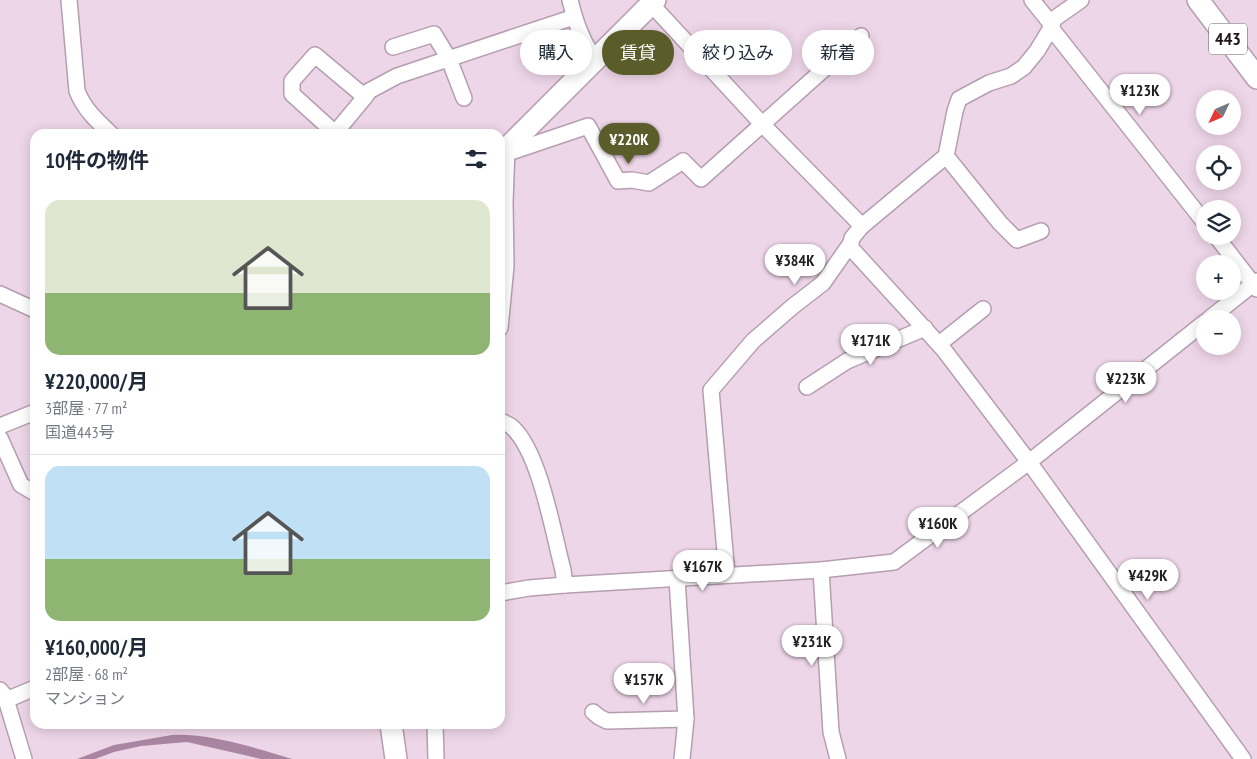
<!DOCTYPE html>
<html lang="ja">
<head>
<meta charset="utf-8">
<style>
  body { margin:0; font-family:"PT Sans Narrow","Noto Sans JP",sans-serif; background:#f6f6f7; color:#1f2937; height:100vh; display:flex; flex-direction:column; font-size:19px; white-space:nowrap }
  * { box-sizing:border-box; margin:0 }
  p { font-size:16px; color:#747a83 }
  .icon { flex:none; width:28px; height:28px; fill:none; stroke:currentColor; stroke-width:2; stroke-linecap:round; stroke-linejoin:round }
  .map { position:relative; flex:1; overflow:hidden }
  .drawer { position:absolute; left:30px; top:129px; width:475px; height:600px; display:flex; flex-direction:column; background:#fff; border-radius:15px; box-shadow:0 2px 12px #0003 }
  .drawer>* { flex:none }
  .guide { position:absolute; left:520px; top:30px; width:475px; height:45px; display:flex; gap:10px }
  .needle { width:32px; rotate:226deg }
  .tools { position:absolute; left:1196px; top:90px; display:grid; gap:10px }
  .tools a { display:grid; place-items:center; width:45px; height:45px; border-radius:50%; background:#fff; box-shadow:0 2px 12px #0003; font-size:25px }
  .price { position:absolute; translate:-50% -42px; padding:0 11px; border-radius:18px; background:#fff; color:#222; font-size:16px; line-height:32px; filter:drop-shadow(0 1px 2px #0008) }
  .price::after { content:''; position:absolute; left:50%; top:30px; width:15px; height:11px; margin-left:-8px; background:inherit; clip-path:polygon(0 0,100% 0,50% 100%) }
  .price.current { background:#5a5c2a; color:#fff }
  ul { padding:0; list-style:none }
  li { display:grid; align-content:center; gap:10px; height:265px; padding:0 15px }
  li+li { border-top:1px solid #e0e1e3 }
  li span { display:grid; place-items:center; height:155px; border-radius:15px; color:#555 }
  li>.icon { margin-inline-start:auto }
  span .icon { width:90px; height:90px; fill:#fffc; stroke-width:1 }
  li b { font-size:21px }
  h2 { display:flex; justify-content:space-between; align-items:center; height:60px; padding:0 15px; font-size:21px }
  .tag { padding:0 18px; border-radius:22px; background:#fff; box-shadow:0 2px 12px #0003; font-size:18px; line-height:45px }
  .tag.current { background:#5a5c2a; color:#fff }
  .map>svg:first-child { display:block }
</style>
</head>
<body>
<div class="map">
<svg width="1257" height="759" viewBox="0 0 1257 759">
  <rect width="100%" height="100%" fill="#eed6e9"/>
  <!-- water -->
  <path fill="#a985a2" d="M172 735C208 733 257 748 292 759H261L187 742 141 746 114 752 95 759H77L114 745Z"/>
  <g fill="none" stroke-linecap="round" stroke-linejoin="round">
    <defs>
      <g id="minor">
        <path d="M69 0 77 91C84 109 96 120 111 134"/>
        <path d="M570 0C575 21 582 43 596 60"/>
        <path d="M1032 0 1052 25"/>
        <path d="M1081 0 1054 19 1051 28 1037 51 1024 67 1011 76 989 83 959 99 955 111 946 156 862 226 852 238 850 247 944 350 1029 462 1243 759"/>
        <path d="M651 4 762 124 862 226"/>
        <path d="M1051 28 1205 223"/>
        <path d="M393 47 434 34 449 59 464 98"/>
        <path d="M365 97 315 55 292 81V94L335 133 365 97 369 91 397 76 574 17"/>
        <path d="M946 156 1000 223 1017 240 1041 231"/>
        <path d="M1216 236 1257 289"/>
        <path d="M0 294 35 310"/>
        <path d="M1209 319 1257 281"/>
        <path d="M500 328 506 266 505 202 507 148 514 151 588 126 618 181 632 180 649 183 683 161 701 179 861 36"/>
        <path d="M939 344 983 309"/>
        <path d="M807 387 847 361 925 328"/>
        <path d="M500 423 503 422C506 424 511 425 513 428 540 454 553 532 563 570L565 585 821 570 894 562 1029 462 1205 322"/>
        <path d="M0 426 35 412"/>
        <path d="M0 438 21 485 35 493"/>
        <path d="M821 570 831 732 838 759"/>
        <path d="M727 575 711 390 753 341 792 307 823 283 851 243"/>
        <path d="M677 579 686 719 682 759"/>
        <path d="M500 593 529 588 565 585"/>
        <path d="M0 690 5 696 24 759"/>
        <path d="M6 700 35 688"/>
        <path d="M593 712 599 717 607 721 686 719"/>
        <path d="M435 724 436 759"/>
      </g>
      <g id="highway">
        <path d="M1198 0 1257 78"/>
        <path d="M500 155 655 0"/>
        <path d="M391 724 396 759"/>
      </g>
    </defs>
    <!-- minor casing -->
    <use href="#minor" stroke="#b59eb0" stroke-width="18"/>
    <!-- highway casing -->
    <use href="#highway" stroke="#b59eb0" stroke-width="24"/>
    <!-- minor -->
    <use href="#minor" stroke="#fff" stroke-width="15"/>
    <!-- highway -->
    <use href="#highway" stroke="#fff" stroke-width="21"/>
  </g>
  <g text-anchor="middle" stroke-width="4.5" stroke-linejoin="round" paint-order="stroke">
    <!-- shield labels -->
    <rect fill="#fff" stroke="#5f5a5e" stroke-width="1" x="1209" y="23.5" width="38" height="31" rx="4"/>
    <g font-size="18" font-weight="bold" fill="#1b1319">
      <text x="1228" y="45">443</text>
    </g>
  </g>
</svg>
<div class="tools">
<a><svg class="needle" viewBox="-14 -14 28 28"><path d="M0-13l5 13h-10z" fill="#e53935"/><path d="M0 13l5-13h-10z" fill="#747a83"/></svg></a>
<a><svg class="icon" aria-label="locate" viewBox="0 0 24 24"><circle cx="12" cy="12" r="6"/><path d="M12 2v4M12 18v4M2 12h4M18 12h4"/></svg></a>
<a><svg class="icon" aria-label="layers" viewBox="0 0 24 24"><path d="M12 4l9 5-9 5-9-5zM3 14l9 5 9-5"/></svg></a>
<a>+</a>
<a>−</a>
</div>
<b class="price" style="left:1140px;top:116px">¥123K</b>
<b class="price current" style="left:629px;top:165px">¥220K</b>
<b class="price" style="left:795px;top:286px">¥384K</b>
<b class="price" style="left:871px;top:366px">¥171K</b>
<b class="price" style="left:1126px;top:404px">¥223K</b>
<b class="price" style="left:938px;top:549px">¥160K</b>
<b class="price" style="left:703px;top:592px">¥167K</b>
<b class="price" style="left:1148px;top:601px">¥429K</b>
<b class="price" style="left:812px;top:667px">¥231K</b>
<b class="price" style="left:644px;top:705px">¥157K</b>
<div class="guide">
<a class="tag">購入</a>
<a class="tag current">賃貸</a>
<a class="tag">絞り込み</a>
<a class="tag">新着</a>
</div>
<section class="drawer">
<h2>10件の物件<svg class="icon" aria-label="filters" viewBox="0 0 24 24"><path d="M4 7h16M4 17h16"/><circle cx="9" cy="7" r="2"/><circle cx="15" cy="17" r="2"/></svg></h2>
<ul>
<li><span style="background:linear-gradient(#dfe7d0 60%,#8fb573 0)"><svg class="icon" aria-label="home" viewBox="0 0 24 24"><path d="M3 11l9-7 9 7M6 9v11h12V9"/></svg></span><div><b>¥220,000/月</b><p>3部屋 · 77 m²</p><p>国道443号</p></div></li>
<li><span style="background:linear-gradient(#bfe0f5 60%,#8fb573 0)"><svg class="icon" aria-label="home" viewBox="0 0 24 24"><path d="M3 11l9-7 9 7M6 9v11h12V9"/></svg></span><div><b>¥160,000/月</b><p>2部屋 · 68 m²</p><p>マンション</p></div></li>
</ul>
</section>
</div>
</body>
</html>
